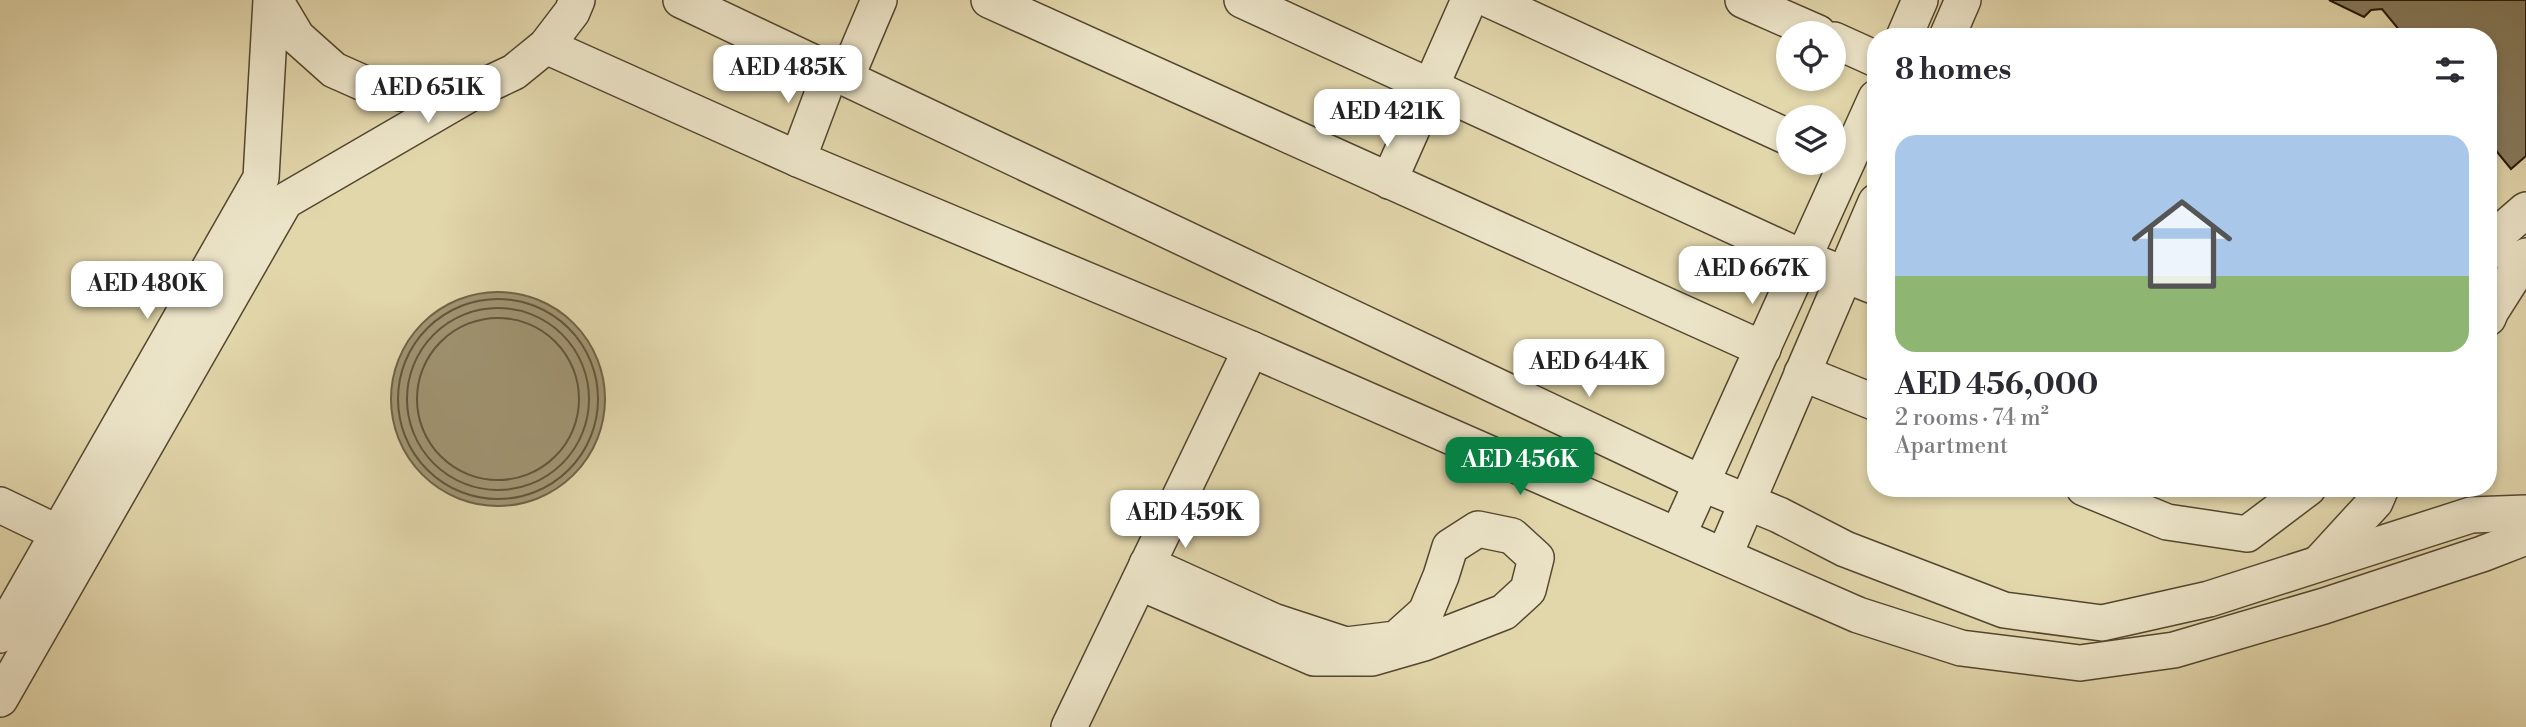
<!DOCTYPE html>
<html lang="en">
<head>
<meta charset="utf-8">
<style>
  body { margin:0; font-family:"Libre Bodoni",serif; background:#f2f2f3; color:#2b2b33; height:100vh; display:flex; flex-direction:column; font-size:26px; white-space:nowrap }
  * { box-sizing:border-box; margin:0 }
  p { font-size:23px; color:#7c7c81 }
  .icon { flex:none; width:38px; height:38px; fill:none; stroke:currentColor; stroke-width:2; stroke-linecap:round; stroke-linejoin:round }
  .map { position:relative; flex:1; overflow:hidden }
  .side { position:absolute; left:1867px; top:28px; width:630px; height:469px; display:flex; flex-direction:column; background:#fff; border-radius:28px; box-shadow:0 4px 10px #0003 }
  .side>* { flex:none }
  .fabs { position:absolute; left:1776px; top:21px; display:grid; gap:14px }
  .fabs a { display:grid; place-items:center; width:70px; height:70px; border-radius:50%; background:#fff; box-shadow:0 4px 10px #0003; font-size:35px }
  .price { position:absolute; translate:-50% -60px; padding:0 16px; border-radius:14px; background:#fff; color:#222; font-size:23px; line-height:46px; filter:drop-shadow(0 2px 4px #0008) }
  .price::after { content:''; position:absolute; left:50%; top:42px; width:21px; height:16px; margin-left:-10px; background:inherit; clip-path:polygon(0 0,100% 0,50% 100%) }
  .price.current { background:#0b8043; color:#fff }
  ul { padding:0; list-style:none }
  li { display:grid; align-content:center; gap:14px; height:371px; padding:0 28px }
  li span { display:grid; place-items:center; height:217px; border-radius:21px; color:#555 }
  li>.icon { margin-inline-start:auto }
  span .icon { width:126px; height:126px; fill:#fffc; stroke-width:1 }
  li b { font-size:30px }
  h2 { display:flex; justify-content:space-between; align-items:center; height:84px; padding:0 28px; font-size:30px }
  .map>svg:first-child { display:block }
</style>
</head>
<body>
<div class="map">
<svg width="2526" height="727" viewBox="0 0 2526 727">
  <rect width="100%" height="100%" fill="#e2d6ab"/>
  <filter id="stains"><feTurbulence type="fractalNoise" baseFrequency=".00286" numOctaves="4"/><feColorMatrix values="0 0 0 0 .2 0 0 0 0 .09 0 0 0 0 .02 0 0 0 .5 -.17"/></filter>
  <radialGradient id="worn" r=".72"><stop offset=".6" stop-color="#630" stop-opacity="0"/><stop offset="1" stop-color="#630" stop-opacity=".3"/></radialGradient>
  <!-- water -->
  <circle fill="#a19573" stroke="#6f6347" stroke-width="2" cx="498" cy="399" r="107"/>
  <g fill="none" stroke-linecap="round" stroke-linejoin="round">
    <!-- shore -->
    <g stroke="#62563c" stroke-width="2">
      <circle cx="498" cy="399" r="100"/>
      <circle cx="498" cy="399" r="91"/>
      <circle cx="498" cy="399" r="81"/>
    </g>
  </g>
  <!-- building -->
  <path fill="#867a5c" stroke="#231706" stroke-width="2" d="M2329 0H2526V156L2511 169 2488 141V37H2405L2382 9 2371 10 2364 17Z"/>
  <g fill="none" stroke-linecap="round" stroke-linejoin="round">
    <defs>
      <g id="minor">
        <path d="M275 0 297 37 334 70 379 90 429 97 478 89 514 72 546 46 572 12 577 0"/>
        <path d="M681 0 1701 483 1779 515 1845 549 2004 610 2102 623 2209 599 2471 515 2526 513"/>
        <path d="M989 0 1763 349"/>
        <path d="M1242 0 1803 258 1876 287"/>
        <path d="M1490 0 1788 137"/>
        <path d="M1743 0 1818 33"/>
        <path d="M1904 37 1920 0"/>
        <path d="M1947 37 1963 0"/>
        <path d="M1834 40 1876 59"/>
        <path d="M546 46 798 159 1251 349 1858 615 1961 648 2080 663 2174 650 2324 606 2482 554 2526 537"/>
        <path d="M846 78 879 0"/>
        <path d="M798 159 831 71"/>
        <path d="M1389 181 1469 0"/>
        <path d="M2488 253 2504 229 2526 210"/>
        <path d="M2488 318 2491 311 2526 256"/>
        <path d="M1802 373 1876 403"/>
        <path d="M2084 488 2167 522 2247 534 2308 488"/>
        <path d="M0 505 58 533"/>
        <path d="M1678 535 1876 98"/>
        <path d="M1724 556 1876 202"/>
        <path d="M2319 563 2375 502 2381 488"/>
        <path d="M1139 582 1314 658H1372L1424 643 1504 612 1528 590 1536 558 1512 536 1478 529 1450 547 1441 576 1426 612 1396 639 1346 645 1273 621 1147 564"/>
        <path d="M0 635 261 178 271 0"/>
        <path d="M0 699 285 201 478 89"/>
        <path d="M1069 727 1251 349"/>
      </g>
    </defs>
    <!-- minor casing -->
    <use href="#minor" stroke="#53472f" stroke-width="38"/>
    <!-- minor -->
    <use href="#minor" stroke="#ece4c8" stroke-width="35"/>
  </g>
  <rect width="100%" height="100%" filter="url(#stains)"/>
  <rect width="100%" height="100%" fill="url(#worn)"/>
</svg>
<div class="fabs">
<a><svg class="icon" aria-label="locate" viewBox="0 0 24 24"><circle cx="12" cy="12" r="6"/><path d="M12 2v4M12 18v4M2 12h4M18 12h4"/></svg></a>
<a><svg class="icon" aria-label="layers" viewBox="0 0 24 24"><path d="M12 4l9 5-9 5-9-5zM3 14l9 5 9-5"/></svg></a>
</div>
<b class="price" style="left:788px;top:105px">AED 485K</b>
<b class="price" style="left:428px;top:125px">AED 651K</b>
<b class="price" style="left:1387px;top:149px">AED 421K</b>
<b class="price" style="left:1752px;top:306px">AED 667K</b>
<b class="price" style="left:147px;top:321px">AED 480K</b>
<b class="price" style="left:1589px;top:399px">AED 644K</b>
<b class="price current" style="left:1520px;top:497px">AED 456K</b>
<b class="price" style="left:1185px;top:550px">AED 459K</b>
<section class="side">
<h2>8 homes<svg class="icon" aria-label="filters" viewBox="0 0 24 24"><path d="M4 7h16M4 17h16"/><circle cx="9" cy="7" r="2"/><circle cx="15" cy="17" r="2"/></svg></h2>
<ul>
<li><span style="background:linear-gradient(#a9c7e8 65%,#8fb573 0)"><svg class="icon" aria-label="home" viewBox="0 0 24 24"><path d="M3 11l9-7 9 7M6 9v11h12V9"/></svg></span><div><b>AED 456,000</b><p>2 rooms · 74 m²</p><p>Apartment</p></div></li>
</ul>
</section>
</div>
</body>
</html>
